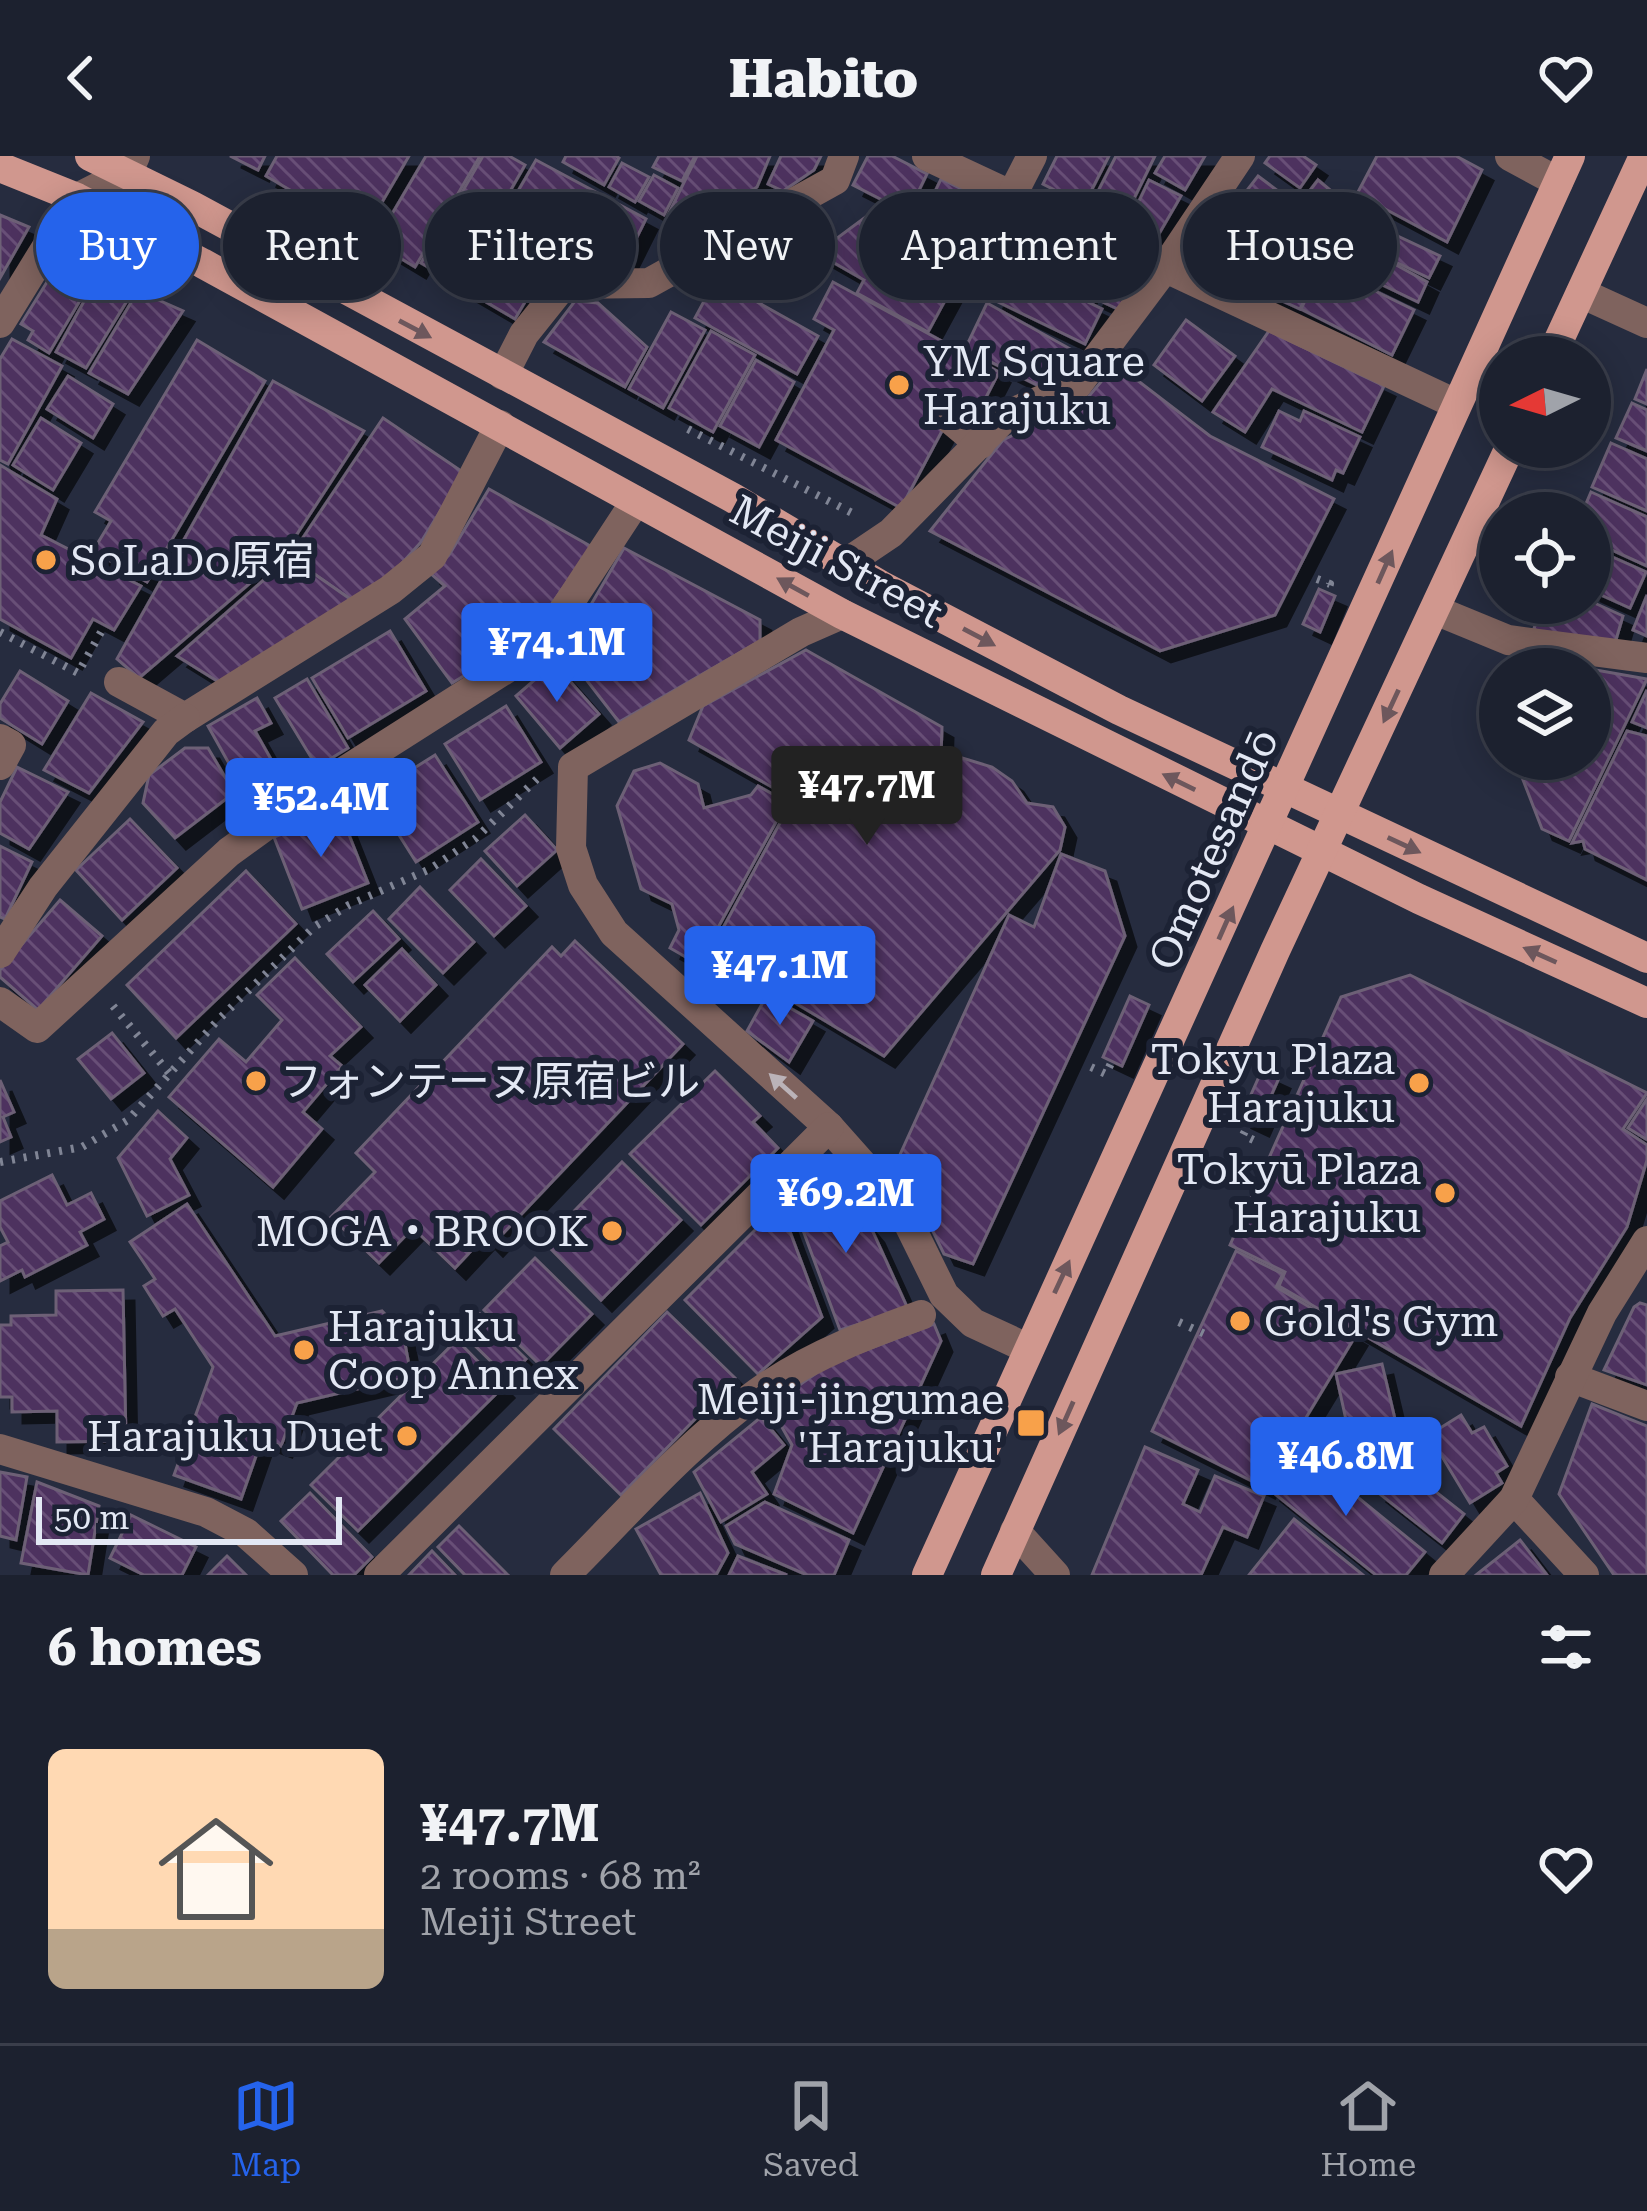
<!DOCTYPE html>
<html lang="en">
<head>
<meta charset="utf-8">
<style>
  body { margin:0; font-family:"Roboto Serif","Noto Sans JP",serif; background:#252937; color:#f1f3f6; height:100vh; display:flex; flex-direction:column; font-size:45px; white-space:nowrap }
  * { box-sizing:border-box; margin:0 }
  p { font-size:39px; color:#a0a3aa }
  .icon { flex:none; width:66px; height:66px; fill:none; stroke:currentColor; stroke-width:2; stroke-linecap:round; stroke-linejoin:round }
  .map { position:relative; height:1419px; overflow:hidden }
  .sheet { display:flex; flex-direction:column; background:#1c212f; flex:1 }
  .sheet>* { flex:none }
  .banner { position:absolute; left:36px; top:36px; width:1575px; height:108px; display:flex; gap:24px }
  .needle { width:78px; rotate:265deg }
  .buttons { position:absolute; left:1479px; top:180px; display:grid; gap:24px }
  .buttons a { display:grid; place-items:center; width:132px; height:132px; border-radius:50%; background:#1c212f; box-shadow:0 6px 30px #0003,0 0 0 3px #3a3e4b; font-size:60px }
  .scale { position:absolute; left:36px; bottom:30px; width:306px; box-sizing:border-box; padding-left:12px; border:6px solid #e3e8f4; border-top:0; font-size:33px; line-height:42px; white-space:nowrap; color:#e3e8f4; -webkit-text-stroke:9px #1c2234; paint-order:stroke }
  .price { position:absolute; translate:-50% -102px; padding:0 27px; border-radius:12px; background:#2563eb; color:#fff; font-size:39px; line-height:78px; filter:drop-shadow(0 3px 6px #0008) }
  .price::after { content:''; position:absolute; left:50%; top:72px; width:36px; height:27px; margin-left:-18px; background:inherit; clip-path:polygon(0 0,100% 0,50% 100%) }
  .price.current { background:#222; color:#fff }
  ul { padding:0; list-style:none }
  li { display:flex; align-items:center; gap:36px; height:300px; padding:0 48px }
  li span { display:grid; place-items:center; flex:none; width:336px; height:240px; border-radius:18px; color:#555 }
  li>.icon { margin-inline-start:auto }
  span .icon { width:144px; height:144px; fill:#fffc; stroke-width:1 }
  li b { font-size:51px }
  h2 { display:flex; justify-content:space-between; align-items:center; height:144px; padding:0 48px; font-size:51px }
  .pill { padding:0 42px; border-radius:54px; background:#1c212f; box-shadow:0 6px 30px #0003,0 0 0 3px #3a3e4b; font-size:42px; line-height:108px }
  .pill.current { background:#2563eb; color:#fff }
  header { display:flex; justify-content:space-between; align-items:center; height:156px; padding:0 48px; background:#1c212f; font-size:54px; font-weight:800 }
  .tabs { display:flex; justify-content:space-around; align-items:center; height:168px; border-top:3px solid #3a3e4b; background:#1c212f; font-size:33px; color:#a0a3aa }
  .tabs a { display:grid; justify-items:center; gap:6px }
  .tabs .current { color:#2563eb }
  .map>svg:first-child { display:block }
</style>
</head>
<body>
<header><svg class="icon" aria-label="back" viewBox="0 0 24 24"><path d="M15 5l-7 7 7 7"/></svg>Habito<svg class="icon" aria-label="heart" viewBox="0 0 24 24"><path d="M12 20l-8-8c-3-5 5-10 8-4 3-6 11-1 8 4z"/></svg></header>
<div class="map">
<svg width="1647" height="1419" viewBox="0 0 1647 1419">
  <defs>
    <pattern id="building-back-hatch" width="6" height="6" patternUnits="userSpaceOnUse" patternTransform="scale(3)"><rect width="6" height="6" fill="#4e315f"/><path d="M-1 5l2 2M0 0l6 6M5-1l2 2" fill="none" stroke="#674f77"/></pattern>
    <filter id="shadow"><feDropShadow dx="11" dy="11" stdDeviation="0" flood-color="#0009"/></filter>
  </defs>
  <rect width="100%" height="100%" fill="#262c3f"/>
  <!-- building -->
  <g fill="url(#building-back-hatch)" stroke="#6d6176" stroke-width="3" filter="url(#shadow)">
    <path d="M230 0H265L258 14Z"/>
    <path d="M277 0H409L364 77 266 20Z"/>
    <path d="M426 0H480L415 111 375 87Z"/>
    <path d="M483 0H509L525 9 457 128 421 107Z"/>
    <path d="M566 0H616L619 2 604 29 563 6Z"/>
    <path d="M659 0H695L682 25 653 11Z"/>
    <path d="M697 0H770L757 31 707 63 699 75 668 59Z"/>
    <path d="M781 0H821L814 14 783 35 768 28Z"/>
    <path d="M868 0H892L927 18 908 57 853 29Z"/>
    <path d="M1057 0H1109L1084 49 1043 28Z"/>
    <path d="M1116 0H1155L1122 67 1090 51Z"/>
    <path d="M1165 0H1205L1185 34 1155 17Z"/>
    <path d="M1270 0H1303L1316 9 1300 32 1265 7Z"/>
    <path d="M1377 0H1456L1482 14 1447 86 1357 38Z"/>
    <path d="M536 4 646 63 625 105 585 85 570 111 552 100 515 163 462 132Z"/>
    <path d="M622 7 649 21 635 46 609 31Z"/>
    <path d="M654 19 678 32 664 59 639 45Z"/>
    <path d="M1258 20 1294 47 1275 73 1238 46Z"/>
    <path d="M941 23 992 48 973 90 921 65Z"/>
    <path d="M1149 24 1181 40 1156 83 1128 68Z"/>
    <path d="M1318 24 1370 67 1440 100 1429 122 1348 83 1298 50Z"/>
    <path d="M1229 45 1272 76 1250 107 1207 75Z"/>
    <path d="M871 57 966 106 928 176 857 137 864 124 817 97Z"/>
    <path d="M0 59 29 71 0 122Z"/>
    <path d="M1024 61 1056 77 1037 117 1004 101Z"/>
    <path d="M1300 67 1333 84 1300 153 1265 137Z"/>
    <path d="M1208 80 1240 105 1227 122 1196 97Z"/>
    <path d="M1062 82 1102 102 1084 139 1044 119Z"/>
    <path d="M1351 84 1427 126 1418 146 1339 108Z"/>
    <path d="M65 97 98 114 49 197 28 184 33 175 21 168Z"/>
    <path d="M1112 99 1140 112 1120 154 1092 141Z"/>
    <path d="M1010 108 1102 153 1085 188 992 143Z"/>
    <path d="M1322 109 1414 154 1392 199 1301 153Z"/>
    <path d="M109 123 133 135 86 212 56 196 92 131 101 137Z"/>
    <path d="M716 123 818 180 797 218 695 162Z"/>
    <path d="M833 126 999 216 980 253 960 241 901 352 776 284 834 174 814 163Z"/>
    <path d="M138 135 183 155 128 238 89 217Z"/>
    <path d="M575 145 598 147 647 191 625 231 544 186Z"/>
    <path d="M987 147 1074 195 1064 215 1037 229 965 193Z"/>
    <path d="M671 156 705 174 663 252 629 233Z"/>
    <path d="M1186 164 1235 200 1202 245 1154 209Z"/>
    <path d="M711 175 755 199 713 276 669 252Z"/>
    <path d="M1269 175 1384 230 1362 276 1272 233 1245 276 1213 256Z"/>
    <path d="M12 183 62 210 8 308 0 304V203Z"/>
    <path d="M197 184 265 225 147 426 93 395 111 365 95 356Z"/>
    <path d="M756 204 794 226 759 291 720 270Z"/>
    <path d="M1116 208 1210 280 1334 343 1275 459 1160 495 930 375 1003 284 1084 246Z"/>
    <path d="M1647 213V248L1635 243Z"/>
    <path d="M68 220 113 248 93 282 47 253Z"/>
    <path d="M273 225 364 275 284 398 139 522 117 503Z"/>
    <path d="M1632 247 1647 254V295L1616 282Z"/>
    <path d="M1279 255 1300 265 1304 255 1360 281 1343 317 1336 314 1332 324 1262 291Z"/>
    <path d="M41 262 81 287 53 334 13 309Z"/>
    <path d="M383 262 464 317 421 386 395 415 353 445 290 401Z"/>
    <path d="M1611 287 1647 303V355L1592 331Z"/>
    <path d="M0 309 57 343 41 379 141 430 114 474 93 463 71 502 0 463Z"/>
    <path d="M489 333 592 391 528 481 452 527 405 463 445 430 430 417 449 399Z"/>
    <path d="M1591 336 1647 361V410L1590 384V357H1582Z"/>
    <path d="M1590 391 1646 416 1630 452 1590 434Z"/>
    <path d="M624 392 760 464V485L619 566 564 495Z"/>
    <path d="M290 401 353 445 222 528 177 500Z"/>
    <path d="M1319 433 1335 440 1320 476 1303 468Z"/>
    <path d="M1647 439V480L1633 474Z"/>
    <path d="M1590 445 1623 460 1615 487 1533 475 1544 447Z"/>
    <path d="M390 475 426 535 348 582 312 522Z"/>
    <path d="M806 494 942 571 941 601H959L992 611 1012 625 1027 647 1053 651 1065 671 1060 694 884 900 710 796 793 643 689 584 703 550Z"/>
    <path d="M1529 505 1590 513H1525Z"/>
    <path d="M554 507 599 558 560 592 516 540Z"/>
    <path d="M1590 513 1647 523 1569 685 1542 673 1515 603H1590Z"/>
    <path d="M20 515 68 545 42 588 0 562V548Z"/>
    <path d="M307 523 348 592 317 611 275 542Z"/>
    <path d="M1647 534V572L1632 566Z"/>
    <path d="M91 537 143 566 89 637 44 614Z"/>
    <path d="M257 542 271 567 255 575 289 635 255 654 208 570Z"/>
    <path d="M506 550 541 606 480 644 445 588Z"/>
    <path d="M1627 575 1647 580V724L1585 693 1583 685 1572 687Z"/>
    <path d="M185 592H208L228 626 226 643 175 682 143 647 149 619Z"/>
    <path d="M435 599 478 666 416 706 373 638Z"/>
    <path d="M660 607 698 628 704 652 751 639 758 630 787 646 698 808 670 792 679 774 672 748 641 733 617 650 634 615Z"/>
    <path d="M17 611 68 636 29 693 0 677V646Z"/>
    <path d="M340 656 368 727 302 753 274 681Z"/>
    <path d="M525 659 557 694 517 730 485 695Z"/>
    <path d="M130 663 177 712 122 764 76 714Z"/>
    <path d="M0 690 32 706 5 763 0 761Z"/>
    <path d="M1061 698 1105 715 1125 780 973 1108 944 1098 922 1053 893 1014 1009 759 1034 771Z"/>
    <path d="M481 703 526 750 494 780 450 734Z"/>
    <path d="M246 715 296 768 176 882 127 829Z"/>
    <path d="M420 731 474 786 443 817 389 763Z"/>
    <path d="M60 744 102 780 38 854 0 821V814Z"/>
    <path d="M373 755 399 783 353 826 327 798Z"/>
    <path d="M575 785 683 888 492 1089 484 1081 455 1112 413 1072 379 1107 331 1061 375 1016 356 997 552 791 561 800Z"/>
    <path d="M402 793 436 829 400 865 365 829Z"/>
    <path d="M295 802 361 871 330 900 342 910 303 956 322 973 273 1031 169 941 219 883 246 906 282 864 257 839Z"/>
    <path d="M1410 819 1647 937 1623 973 1647 989V1004L1627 1071 1570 1162 1521 1270 1279 1130 1285 1116 1230 1089 1341 841Z"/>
    <path d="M767 839 813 865 789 906 747 875Z"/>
    <path d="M1130 840 1149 849 1122 910 1103 901Z"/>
    <path d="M112 877 144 917 111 943 78 903Z"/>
    <path d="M1262 914 1279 922 1258 969 1241 961Z"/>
    <path d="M715 915 760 960 753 966 778 992 701 1069 630 998Z"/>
    <path d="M0 924 14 956 3 961 11 981 0 986Z"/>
    <path d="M1647 943V981L1646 983 1628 972Z"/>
    <path d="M158 955 187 982 170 1003 189 1039 147 1060 118 1002Z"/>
    <path d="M622 1006 681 1064 601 1144 544 1086Z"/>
    <path d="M821 1014 873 1076 908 1153 840 1174 791 1042Z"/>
    <path d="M52 1019 67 1049 91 1037 104 1063 80 1076 87 1089 25 1121 22 1114 0 1125V1090L8 1086 0 1071V1045Z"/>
    <path d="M187 1048 275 1180 382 1155 403 1177 409 1209 404 1222 297 1247 281 1290 262 1283 241 1343 174 1319 213 1211 175 1153 163 1160 144 1130 155 1123 130 1086Z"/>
    <path d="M780 1049 822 1161 758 1218 685 1144Z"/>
    <path d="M1236 1095 1283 1118 1276 1131 1356 1179 1264 1331 1152 1275Z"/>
    <path d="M535 1102 592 1158 541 1210 484 1154Z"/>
    <path d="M123 1134 126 1285 57 1286V1255L12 1256V1241H0V1169H11V1160L56 1159V1135Z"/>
    <path d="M1640 1147 1647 1149V1229L1604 1214 1634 1151Z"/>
    <path d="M667 1156 735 1222 621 1339 554 1273Z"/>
    <path d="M480 1158 526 1203 508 1222 462 1177Z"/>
    <path d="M934 1168 941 1185 853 1377 774 1338 792 1289 770 1250 829 1208Z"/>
    <path d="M457 1184 503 1231 358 1375 311 1329Z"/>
    <path d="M1382 1208 1398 1276 1351 1287 1336 1218Z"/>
    <path d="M1592 1248 1647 1270V1419H1614L1559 1338Z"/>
    <path d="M1461 1259 1472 1277 1484 1271 1507 1310 1496 1317 1502 1327 1470 1347 1429 1279Z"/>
    <path d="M761 1261 784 1289 752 1316 767 1338 721 1366 694 1316Z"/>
    <path d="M1145 1291 1198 1314 1183 1348 1200 1356 1215 1320 1264 1340 1247 1381 1223 1371 1201 1419H1092Z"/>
    <path d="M1301 1295 1425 1396 1406 1419H1376L1270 1334Z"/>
    <path d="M1398 1306 1464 1358 1442 1387 1376 1335Z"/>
    <path d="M0 1316 27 1321 16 1384 0 1380Z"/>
    <path d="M37 1326 99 1350 88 1419 21 1407Z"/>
    <path d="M310 1337 372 1401 354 1419H333L281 1365Z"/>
    <path d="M700 1337 728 1397 716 1419H661L636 1373Z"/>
    <path d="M765 1346 849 1384 834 1419H807L735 1388 726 1370Z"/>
    <path d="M131 1359 196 1391 182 1419H144L110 1402Z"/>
    <path d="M1294 1363 1363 1419H1249Z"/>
    <path d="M459 1370 508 1419H465L438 1391Z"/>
    <path d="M1520 1384 1547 1419H1476Z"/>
    <path d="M432 1395 455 1419H409Z"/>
    <path d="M227 1400 246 1419H208Z"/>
    <path d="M738 1400 787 1419H729Z"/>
  </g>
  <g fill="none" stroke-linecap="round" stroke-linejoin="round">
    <!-- path -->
    <g stroke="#808595" stroke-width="8" stroke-dasharray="3 9" stroke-linecap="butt">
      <path d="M688 273 856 359"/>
      <path d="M1317 423 1330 428 1327 436"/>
      <path d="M0 476 78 517 105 469"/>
      <path d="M113 850 170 918"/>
      <path d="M1091 911 1106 918 1112 905"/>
      <path d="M1250 965 1243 979 1260 987"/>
      <path d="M0 1006 82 991 128 964 217 865 314 771 349 749 430 713 476 682 538 622"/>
      <path d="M1179 1166 1207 1179"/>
    </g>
    <!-- minor -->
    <g stroke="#7f635e" stroke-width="30">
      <path d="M927 0 1456 248"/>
      <path d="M1510 0 1558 26"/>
      <path d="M1012 39 1032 0"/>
      <path d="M1581 137 1647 167"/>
      <path d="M0 167 77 42 128 16 135 0"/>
      <path d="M503 219 524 178 564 128 649 127 835 24 844 0"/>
      <path d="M949 262 980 288"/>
      <path d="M845 408 891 377 1007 259 1077 229 1167 109 1240 0"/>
      <path d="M1435 454 1508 484 1647 502"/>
      <path d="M842 458 801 476 573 611 571 692 583 729 614 777 829 971 901 1052 944 1139 973 1167 1029 1193"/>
      <path d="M119 526 185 562 390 434 432 400 500 269"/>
      <path d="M0 583 11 589 0 609"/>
      <path d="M0 797 43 731 166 576 185 562"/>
      <path d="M0 846 37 872 229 696 312 636 540 491 636 345"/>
      <path d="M1570 1221 1647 1250"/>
      <path d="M0 1293 206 1356 246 1377 293 1419"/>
      <path d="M1514 1343 1584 1419"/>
      <path d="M1015 1375 1055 1419"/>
      <path d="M379 1419 829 971"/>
      <path d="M565 1419C630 1354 693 1281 769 1229 816 1198 868 1178 921 1159"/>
      <path d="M1444 1419 1514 1343 1602 1157 1647 1085"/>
    </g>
    <!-- major -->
    <g stroke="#d0978e" stroke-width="30">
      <path d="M90 0 192 50 733 342 880 429 1119 554 1647 802"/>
      <path d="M0 11 77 42 202 107 842 458 1419 743 1647 847"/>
      <path d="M1551 201 1644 0"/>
      <path d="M927 1419 1570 0"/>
      <path d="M996 1419 1275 795 1510 291"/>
    </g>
  </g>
  <!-- one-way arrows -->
  <defs><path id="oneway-solid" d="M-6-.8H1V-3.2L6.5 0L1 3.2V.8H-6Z" transform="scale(3)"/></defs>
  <g fill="#6d575c">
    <use href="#oneway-solid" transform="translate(415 173) rotate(28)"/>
    <use href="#oneway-solid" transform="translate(1385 411) rotate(-66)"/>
    <use href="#oneway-solid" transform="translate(793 431) rotate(-151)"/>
    <use href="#oneway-solid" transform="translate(979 481) rotate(28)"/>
    <use href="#oneway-solid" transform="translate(1391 550) rotate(115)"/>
    <use href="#oneway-solid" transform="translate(1179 626) rotate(-154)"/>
    <use href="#oneway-solid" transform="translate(1404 689) rotate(25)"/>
    <use href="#oneway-solid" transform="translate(1226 767) rotate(-66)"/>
    <use href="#oneway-solid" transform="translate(1540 799) rotate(-156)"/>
    <use href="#oneway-solid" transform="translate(1062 1121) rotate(-65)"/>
    <use href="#oneway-solid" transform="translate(1066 1262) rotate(114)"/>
  </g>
  <use fill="#bbb3b8" href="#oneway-solid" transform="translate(783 930) rotate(-138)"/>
  <!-- markers -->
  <g fill="#f8a14a" stroke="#1c2234" stroke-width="4.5">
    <circle cx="899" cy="229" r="12"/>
    <circle cx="46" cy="404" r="12"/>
    <circle cx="256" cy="925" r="12"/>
    <circle cx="1419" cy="927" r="12"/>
    <circle cx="1445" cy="1037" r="12"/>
    <circle cx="612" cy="1075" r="12"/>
    <circle cx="1240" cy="1165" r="12"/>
    <circle cx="304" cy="1194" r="12"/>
    <rect x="1016" y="1252" width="30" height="30" rx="6"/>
    <circle cx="407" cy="1280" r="12"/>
  </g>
  <g text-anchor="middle" stroke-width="12" stroke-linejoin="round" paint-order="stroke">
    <!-- poi labels -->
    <g font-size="42" fill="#e3e8f4" stroke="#1c2234" text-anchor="start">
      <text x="923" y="220">YM Square<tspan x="923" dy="48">Harajuku</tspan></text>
      <text x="70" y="419">SoLaDo原宿</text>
      <text x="1395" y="918" text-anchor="end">Tokyu Plaza<tspan x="1395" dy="48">Harajuku</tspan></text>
      <text x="280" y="940">フォンテーヌ原宿ビル</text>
      <text x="1421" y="1028" text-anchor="end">Tokyū Plaza<tspan x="1421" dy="48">Harajuku</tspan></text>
      <text x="588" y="1090" text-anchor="end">MOGA・BROOK</text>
      <text x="1264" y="1180">Gold's Gym</text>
      <text x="328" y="1185">Harajuku<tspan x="328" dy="48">Coop Annex</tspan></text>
      <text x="1004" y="1258" text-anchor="end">Meiji-jingumae<tspan x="1004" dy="48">'Harajuku'</tspan></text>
      <text x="383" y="1295" text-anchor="end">Harajuku Duet</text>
    </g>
    <!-- street labels -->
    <g font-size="42" fill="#e3e8f4" stroke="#1c2234">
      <text transform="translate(837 405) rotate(28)" y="15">Meiji Street</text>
      <text transform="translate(1213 693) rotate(-66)" y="15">Omotesandō</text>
    </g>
  </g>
</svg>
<div class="buttons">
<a><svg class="needle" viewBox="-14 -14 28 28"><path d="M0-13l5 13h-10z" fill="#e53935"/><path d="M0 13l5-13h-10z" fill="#a0a3aa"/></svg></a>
<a><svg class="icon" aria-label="locate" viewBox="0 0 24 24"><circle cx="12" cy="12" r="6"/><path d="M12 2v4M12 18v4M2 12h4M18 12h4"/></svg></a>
<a><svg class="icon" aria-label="layers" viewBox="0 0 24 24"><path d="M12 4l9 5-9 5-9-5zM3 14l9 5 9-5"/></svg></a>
</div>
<div class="scale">50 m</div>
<b class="price" style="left:557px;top:549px">¥74.1M</b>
<b class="price current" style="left:867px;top:692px">¥47.7M</b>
<b class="price" style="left:321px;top:704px">¥52.4M</b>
<b class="price" style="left:780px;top:872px">¥47.1M</b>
<b class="price" style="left:846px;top:1100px">¥69.2M</b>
<b class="price" style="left:1346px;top:1363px">¥46.8M</b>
<div class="banner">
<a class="pill current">Buy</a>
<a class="pill">Rent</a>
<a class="pill">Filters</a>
<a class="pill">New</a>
<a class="pill">Apartment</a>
<a class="pill">House</a>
</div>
</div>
<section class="sheet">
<h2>6 homes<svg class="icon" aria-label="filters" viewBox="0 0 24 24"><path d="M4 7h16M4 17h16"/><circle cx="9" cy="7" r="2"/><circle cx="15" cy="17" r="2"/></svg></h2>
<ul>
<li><span style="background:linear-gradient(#ffd9b3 75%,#b9a48a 0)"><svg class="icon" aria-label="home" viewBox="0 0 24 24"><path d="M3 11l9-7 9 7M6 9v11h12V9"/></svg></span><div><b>¥47.7M</b><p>2 rooms · 68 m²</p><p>Meiji Street</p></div><svg class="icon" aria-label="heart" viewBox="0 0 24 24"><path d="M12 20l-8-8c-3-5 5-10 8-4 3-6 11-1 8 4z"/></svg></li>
</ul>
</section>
<nav class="tabs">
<a class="current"><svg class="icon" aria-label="map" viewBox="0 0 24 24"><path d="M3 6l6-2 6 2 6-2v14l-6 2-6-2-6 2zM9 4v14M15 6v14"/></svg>Map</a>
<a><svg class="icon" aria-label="saved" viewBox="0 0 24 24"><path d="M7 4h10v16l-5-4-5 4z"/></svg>Saved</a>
<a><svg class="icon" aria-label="home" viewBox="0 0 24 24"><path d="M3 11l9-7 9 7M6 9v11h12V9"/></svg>Home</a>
</nav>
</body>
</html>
